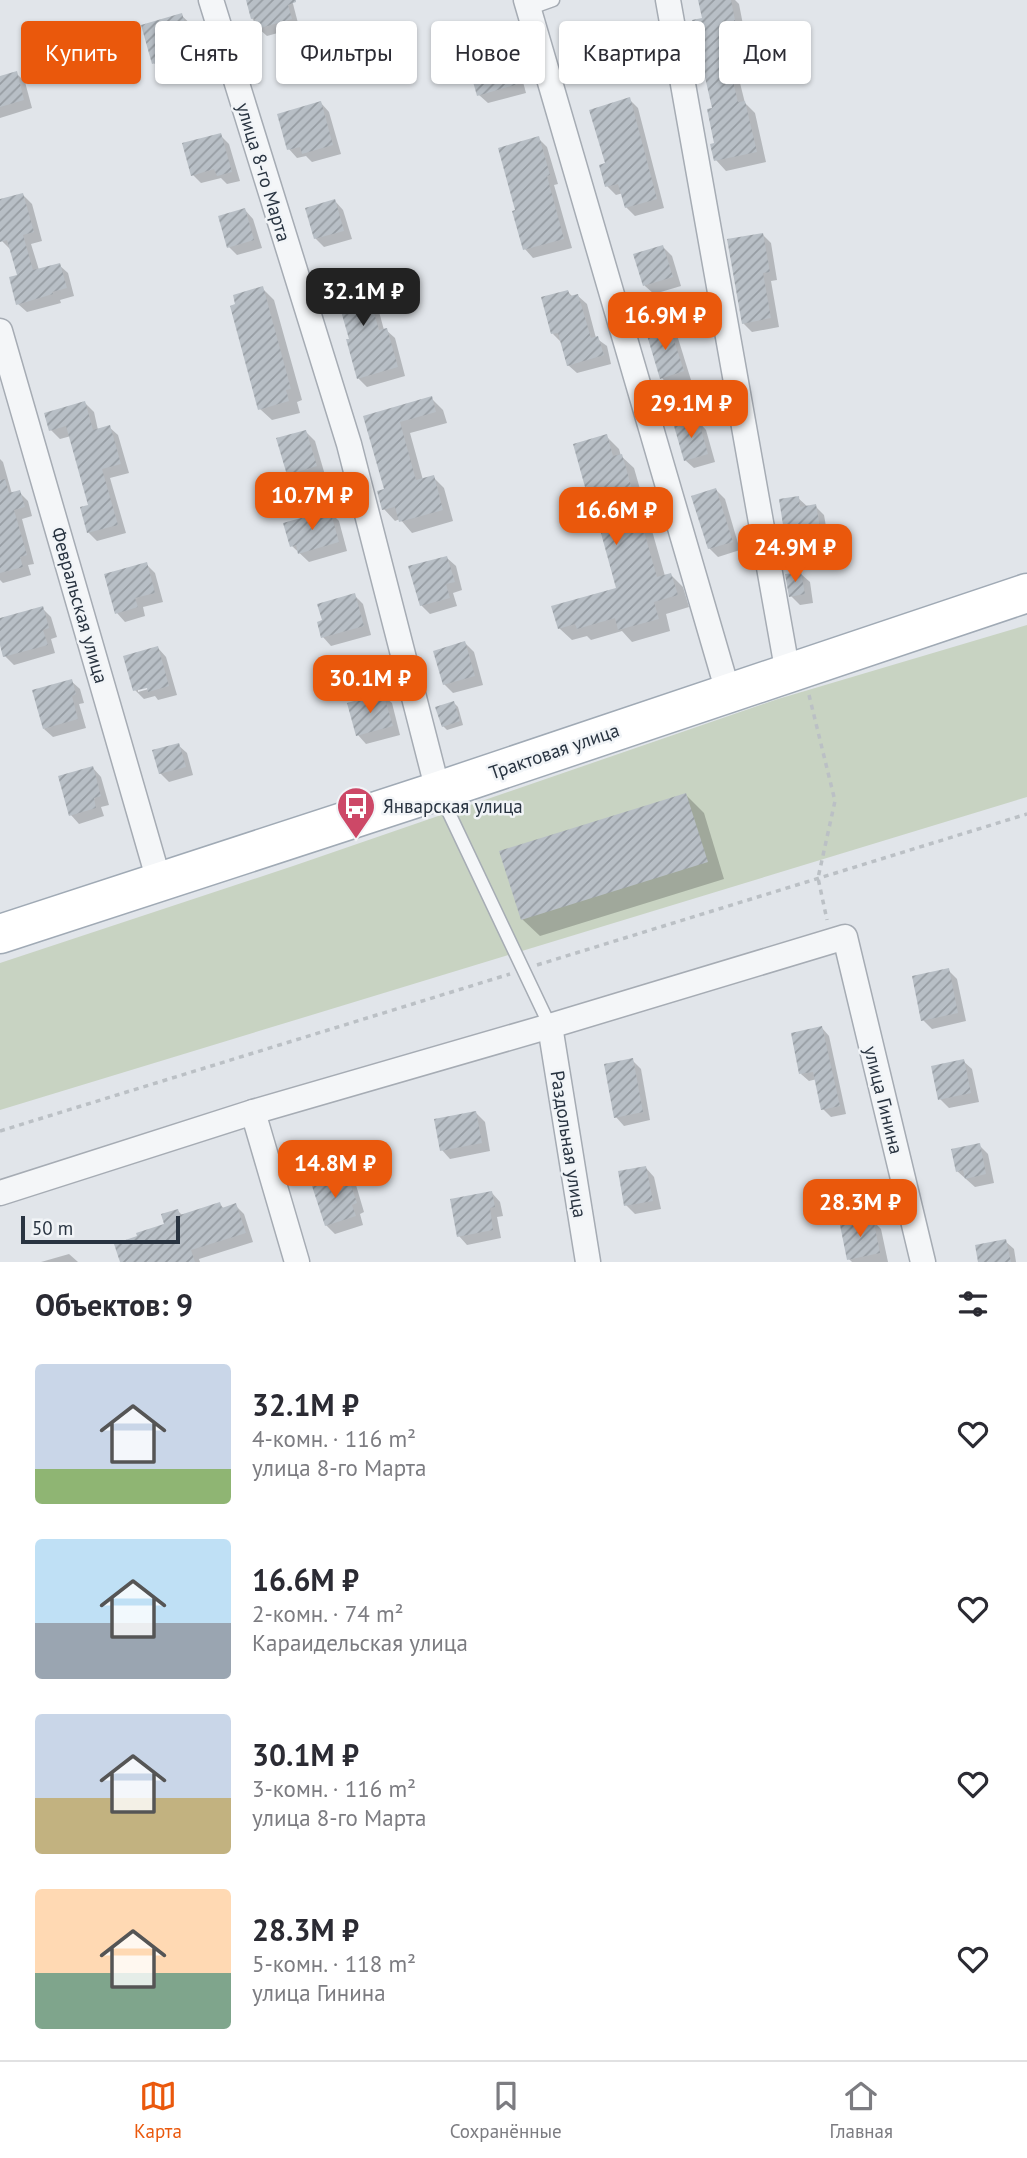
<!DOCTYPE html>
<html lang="ru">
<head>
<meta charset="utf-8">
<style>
  body { margin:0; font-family:"PT Sans",sans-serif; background:#f2f2f3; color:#2b2b33; height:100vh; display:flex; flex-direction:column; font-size:26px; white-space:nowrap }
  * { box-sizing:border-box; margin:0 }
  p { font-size:23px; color:#7c7c81 }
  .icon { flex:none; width:38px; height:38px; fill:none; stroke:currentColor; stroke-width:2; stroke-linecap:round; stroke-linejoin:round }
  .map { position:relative; height:1262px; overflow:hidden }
  .drawer { display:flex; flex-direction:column; background:#fff; flex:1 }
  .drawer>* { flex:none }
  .guide { position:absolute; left:21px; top:21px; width:985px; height:63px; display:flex; gap:14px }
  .scale { position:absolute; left:21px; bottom:18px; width:159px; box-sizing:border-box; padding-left:7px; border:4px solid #293441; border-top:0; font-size:19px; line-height:24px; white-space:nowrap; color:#293441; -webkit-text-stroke:5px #f1f4f7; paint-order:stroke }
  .price { position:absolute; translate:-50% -60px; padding:0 16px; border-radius:14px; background:#ea580c; color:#fff; font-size:23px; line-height:46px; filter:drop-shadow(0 2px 4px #0008) }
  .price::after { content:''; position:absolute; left:50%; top:42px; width:21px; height:16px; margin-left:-10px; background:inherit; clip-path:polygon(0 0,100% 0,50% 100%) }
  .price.current { background:#222; color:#fff }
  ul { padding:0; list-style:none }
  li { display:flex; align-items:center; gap:21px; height:175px; padding:0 35px }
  li span { display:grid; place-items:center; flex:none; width:196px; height:140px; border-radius:7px; color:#555 }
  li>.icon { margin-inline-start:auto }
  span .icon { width:84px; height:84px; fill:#fffc; stroke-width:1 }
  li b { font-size:30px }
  h2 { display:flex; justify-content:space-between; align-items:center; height:84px; padding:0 35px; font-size:30px }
  .chip { padding:0 24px; border-radius:7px; background:#fff; box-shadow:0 2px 5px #0004; font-size:24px; line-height:63px }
  .chip.current { background:#ea580c; color:#fff }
  .tabs { display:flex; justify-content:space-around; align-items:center; height:98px; border-top:2px solid #e1e1e2; background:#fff; font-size:19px; color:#7c7c81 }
  .tabs a { display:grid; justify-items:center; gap:4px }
  .tabs .current { color:#ea580c }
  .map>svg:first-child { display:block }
</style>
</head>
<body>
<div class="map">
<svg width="1027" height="1262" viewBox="0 0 1027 1262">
  <defs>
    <pattern id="building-hatch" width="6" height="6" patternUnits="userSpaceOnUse" patternTransform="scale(1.75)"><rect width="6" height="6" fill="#b8bfc6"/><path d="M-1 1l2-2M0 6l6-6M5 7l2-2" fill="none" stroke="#969ca2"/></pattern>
  </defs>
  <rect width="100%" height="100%" fill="#e1e5ea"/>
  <!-- grass -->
  <path fill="#c8d3c2" d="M1027 625V797L0 1110V963L296 865 778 699Z"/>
  <!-- shadow -->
  <g fill="#0003" fill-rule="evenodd">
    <path d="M248 0H292L299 27 267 36 258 28 252 18Z"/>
    <path d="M700 0H735L739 4 753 76 739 79 745 103 755 113 766 162 726 171 716 160 714 110 704 20Z"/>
    <path d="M181 15 195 28 205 66 167 77 154 63Z"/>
    <path d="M594 29 603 38 614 73 585 84 576 76Z"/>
    <path d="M506 44 515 52 526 93 488 103 479 95Z"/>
    <path d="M16 73 25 82 32 108 0 118V78Z"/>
    <path d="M629 99 638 108 664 208 635 216 626 207 623 193 616 195 607 186 608 164Z"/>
    <path d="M321 103 329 112 341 154 312 162 306 156 297 158 289 149Z"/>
    <path d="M220 135 229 144 240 181 227 184 221 178 201 183 193 175Z"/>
    <path d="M538 138 547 147 558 184 554 185 572 248 533 258 525 249 518 211Z"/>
    <path d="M23 195 32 204 42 241 31 244 39 270 59 265 68 273 74 296 60 300 61 303 27 312 18 304 19 276 12 251 2 241 0 235V201Z"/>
    <path d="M335 201 343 210 352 239 324 247 315 238Z"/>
    <path d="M245 210 253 219 262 248 237 255 229 247Z"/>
    <path d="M762 234 771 243 777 280 771 281 779 327 752 332 743 323Z"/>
    <path d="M663 247 672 256 681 286 654 294 645 286 636 256Z"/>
    <path d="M362 273 371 282 384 330H386L395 338 405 376 367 387 358 378 351 340Z"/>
    <path d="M262 288 274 300 302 400 297 402 300 413 272 420 260 409Z"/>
    <path d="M568 292 573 297 578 296 587 304 596 338 607 346 611 364 577 373 568 365 562 343 553 334Z"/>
    <path d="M669 327 677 335 691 380 670 387 662 378Z"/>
    <path d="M431 398 443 410 447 423 410 433 423 480 433 477 444 488 453 521 412 533 400 519 395 521 384 509 386 490 365 417Z"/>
    <path d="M85 403 94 412 98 430 109 427 118 435 129 473 110 478 126 533 97 541 88 532 90 506 71 436 60 439 51 430Z"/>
    <path d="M698 421 706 430 715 462 694 468 685 460Z"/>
    <path d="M306 432 315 441 325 475 297 483 289 474Z"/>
    <path d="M606 436 619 449 621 456 634 468 665 576 671 575 683 587 689 607 666 614 670 631 632 642 622 631 591 640 587 636 572 640 559 628 618 589 596 509 591 504Z"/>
    <path d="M0 459 3 462 12 494 19 492 28 501 32 516 22 519 34 564 28 565 31 575 3 583 0 580Z"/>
    <path d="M716 490 725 499 740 550 718 557 709 548Z"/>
    <path d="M798 498 808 507 815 506 824 515 830 549 817 551 809 543 796 546 787 537Z"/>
    <path d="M330 512 339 521 347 551 309 562 292 546Z"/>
    <path d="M447 558 456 566 462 590 453 593 457 606 430 614 421 605Z"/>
    <path d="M146 564 155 573 163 602 143 607 145 616 125 622 117 613Z"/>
    <path d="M801 574 810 582 813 603 800 605 791 596Z"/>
    <path d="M354 595 363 604 371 635 331 646 323 637Z"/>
    <path d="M42 608 51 617 57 637 51 639 55 653 14 665 5 656 0 638V620Z"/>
    <path d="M465 643 474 652 483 685 453 693 444 684Z"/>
    <path d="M158 648 166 657 177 695 158 700 155 696 144 699 135 690ZM156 687 138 692V688Z"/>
    <path d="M71 681 80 689 84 703 79 704 86 728 53 737 44 729Z"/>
    <path d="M383 695 392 703 400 735 366 744 358 735Z"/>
    <path d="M454 703 458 707 463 725 447 730 443 726Z"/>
    <path d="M178 745 187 753 193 775 169 782 160 773Z"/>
    <path d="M93 768 101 777 109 805 101 807 104 816 79 824 71 815Z"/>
    <path d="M686 795 704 813 724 879 540 936 522 919Z"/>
    <path d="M948 970 957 979 966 1021 932 1029 923 1020Z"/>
    <path d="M822 1028 829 1036 846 1114 831 1117 823 1109 817 1079 809 1081 801 1074Z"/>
    <path d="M632 1060 641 1069 650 1120 624 1126 616 1117Z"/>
    <path d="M963 1061 972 1069 979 1102 949 1108 940 1099Z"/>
    <path d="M476 1113 485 1122 490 1151 450 1159 442 1150Z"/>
    <path d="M979 1145 988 1154 994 1183 975 1187 957 1171Z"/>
    <path d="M646 1168 654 1177 661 1209 635 1214 626 1205Z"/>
    <path d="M347 1176 356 1185 364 1212 360 1214 363 1225 335 1234 326 1225Z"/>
    <path d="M492 1193 500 1202 503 1216 497 1217 501 1238 467 1245 459 1236Z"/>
    <path d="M220 1204 224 1209 235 1205 244 1214 253 1242 199 1259 200 1262H122L166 1225 178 1211 183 1216Z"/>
    <path d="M872 1220 881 1229 888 1262H852L849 1259Z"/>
    <path d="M1005 1241 1014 1249 1016 1262H980Z"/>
    <path d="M69 1254 78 1262H41Z"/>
  </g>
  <!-- building -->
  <g fill="url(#building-hatch)">
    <path d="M246 0H296V2L288 5 292 19 257 29 254 18 251 19Z"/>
    <path d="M698 0H731L744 66 730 69 738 102 745 101 757 152 714 161 710 144 714 143 707 109 712 108 692 20 702 18Z"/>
    <path d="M182 13 193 53 152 64 141 25Z"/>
    <path d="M595 27 606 64 575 76 562 37Z"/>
    <path d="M506 42 518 84 477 96 465 53Z"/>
    <path d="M17 71 24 100 0 107V76Z"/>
    <path d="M630 97 657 199 625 208 618 184 605 187 599 165 605 163 589 110Z"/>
    <path d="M321 101 333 145 302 154 300 147 287 150 277 114Z"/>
    <path d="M221 133 232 172 217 176 214 169 191 176 182 143Z"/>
    <path d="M539 136 550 175 547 176 564 239 523 250 512 211 515 210 498 148Z"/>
    <path d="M23 193 34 232 23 235 33 270 60 263 67 288 52 292 53 294 16 305 9 277 17 275 7 240 0 242V199Z"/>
    <path d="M335 199 344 231 314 239 305 208Z"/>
    <path d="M245 208 254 240 227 248 218 216Z"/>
    <path d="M763 233 770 272 763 273 771 318 742 324 727 239Z"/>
    <path d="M663 245 673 277 643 286 633 254Z"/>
    <path d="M362 271 379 330 387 328 398 367 357 379 346 339H349L332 280Z"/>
    <path d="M263 286 291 389 286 390 289 401 258 410 230 306 235 304 233 295Z"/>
    <path d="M568 290 570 296 578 294 591 338 598 336 604 355 567 366 558 333 551 334 541 297Z"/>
    <path d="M669 325 684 371 660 379 646 332Z"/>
    <path d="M432 396 436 412 400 422 416 480 434 475 443 510 399 522 395 507 382 510 377 491 384 489 363 416Z"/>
    <path d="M85 401 93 430 110 425 121 464 102 469 118 525 87 533 80 507 88 505 66 426 49 431 44 413Z"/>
    <path d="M698 419 708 454 684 461 674 426Z"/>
    <path d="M306 430 317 466 287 475 276 438Z"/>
    <path d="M607 434 613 456 622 454 657 577 671 573 678 595 654 602 659 619 618 630 615 618 577 629 575 624 558 629 551 606 616 588 593 504 590 505 573 444Z"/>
    <path d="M5 479 9 493 20 490 25 507 14 510 27 555 20 557 23 567 0 573V480Z"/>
    <path d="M716 488 733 542 708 549 691 496Z"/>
    <path d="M799 496 800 507 816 504 822 540 807 543 805 535 785 538 779 499Z"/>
    <path d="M330 510 339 542 298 554 296 545 290 547 283 523Z"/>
    <path d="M447 556 455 582 446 584 450 598 420 606 408 566Z"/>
    <path d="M147 562 155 593 135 598 138 607 115 614 104 574Z"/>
    <path d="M801 572 805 594 789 597 785 574Z"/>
    <path d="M355 593 364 626 321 638 317 622 322 620 317 604Z"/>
    <path d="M43 606 49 628 43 630 48 645 3 657 0 645V618Z"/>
    <path d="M465 641 475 676 443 685 433 651Z"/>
    <path d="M158 646 169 686 148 692 147 688 133 691 123 656Z"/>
    <path d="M72 679 76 694 72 696 78 719 43 729 32 690Z"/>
    <path d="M383 693 393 726 356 736 347 703Z"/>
    <path d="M454 701 460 721 442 727 435 707Z"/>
    <path d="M179 743 186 767 159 774 152 750Z"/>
    <path d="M93 766 101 796 94 798 96 808 69 816 58 776Z"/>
    <path d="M686 793 708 862 521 920 499 851Z"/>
    <path d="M949 968 958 1013 921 1021 912 976Z"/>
    <path d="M822 1026 840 1106 821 1110 813 1072 799 1074 791 1033Z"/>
    <path d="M633 1058 643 1112 614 1118 604 1064Z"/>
    <path d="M964 1059 971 1093 938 1100 931 1066Z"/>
    <path d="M476 1111 482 1143 440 1151 434 1119Z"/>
    <path d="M980 1143 986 1174 965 1179 963 1170 956 1172 951 1149Z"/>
    <path d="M646 1166 653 1201 624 1206 618 1171Z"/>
    <path d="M347 1174 357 1203 352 1205 356 1216 325 1226 312 1186Z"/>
    <path d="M492 1191 495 1207 490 1208 493 1230 457 1237 450 1199Z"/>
    <path d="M220 1202 222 1208 236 1203 246 1233 191 1250 195 1262H120L114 1244 137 1236 136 1233 164 1224 161 1214 178 1209 180 1215Z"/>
    <path d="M873 1218 880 1253 847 1260 840 1225Z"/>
    <path d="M1006 1239 1011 1262H978L975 1245Z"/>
  </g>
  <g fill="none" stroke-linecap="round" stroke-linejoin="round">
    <defs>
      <g id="service">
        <path d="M528 9 553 0"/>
        <path d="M440 794 550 1026"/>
      </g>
      <g id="minor">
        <path d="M211 0 349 444 438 791"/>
        <path d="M526 0 728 692"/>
        <path d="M668 0 788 674"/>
        <path d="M0 331 159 881"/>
        <path d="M550 1026 588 1262"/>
        <path d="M253 1112 297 1262"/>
        <path d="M0 1193 253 1112 550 1026 845 937 923 1262"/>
      </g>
      <path id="primary" d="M0 934 438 791 1027 593"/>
    </defs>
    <!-- service casing -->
    <use href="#service" stroke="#a6acb4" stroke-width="15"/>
    <!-- minor casing -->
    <use href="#minor" stroke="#a6acb4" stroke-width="27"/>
    <!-- primary casing -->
    <use href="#primary" stroke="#a0aab5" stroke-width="41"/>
    <!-- path -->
    <g stroke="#bbc0c5" stroke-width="3.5" stroke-dasharray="5 5" stroke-linecap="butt">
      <path d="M809 695 835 801 818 878 827 920"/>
      <path d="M537 965 1027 814"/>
      <path d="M0 1131 510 974"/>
    </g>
    <!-- service -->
    <use href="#service" stroke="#f4f6f8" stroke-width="12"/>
    <!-- minor -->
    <use href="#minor" stroke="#f4f6f8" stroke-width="24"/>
    <!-- primary -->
    <use href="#primary" stroke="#fff" stroke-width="38"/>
  </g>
  <!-- icons -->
  <defs>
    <symbol id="bus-pin" viewBox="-11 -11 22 30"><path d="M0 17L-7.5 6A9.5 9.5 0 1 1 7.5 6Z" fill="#cd4867" stroke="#f1f4f7"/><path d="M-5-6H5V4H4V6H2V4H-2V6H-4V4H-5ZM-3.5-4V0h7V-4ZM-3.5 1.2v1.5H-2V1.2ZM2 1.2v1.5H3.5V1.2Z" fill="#fff"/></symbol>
  </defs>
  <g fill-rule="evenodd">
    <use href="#bus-pin" x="334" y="784" width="44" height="60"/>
  </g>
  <g text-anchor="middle" stroke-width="5" stroke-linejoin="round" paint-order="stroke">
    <!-- street labels -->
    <g font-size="19" fill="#293441" stroke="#f1f4f7">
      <text transform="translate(264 172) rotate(73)" y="7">улица 8-го Марта</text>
      <text transform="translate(80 605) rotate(74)" y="7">Февральская улица</text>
      <text transform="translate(554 751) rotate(-19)" y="7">Трактовая улица</text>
      <text transform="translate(884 1100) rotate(76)" y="7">улица Гинина</text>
      <text transform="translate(569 1144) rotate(81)" y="7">Раздольная улица</text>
    </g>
    <!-- poi labels -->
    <g font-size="19" fill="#293441" stroke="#f1f4f7" text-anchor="start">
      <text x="383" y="813">Январская улица</text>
    </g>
  </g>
</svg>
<div class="scale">50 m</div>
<b class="price current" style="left:363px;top:328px">32.1M ₽</b>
<b class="price" style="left:665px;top:352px">16.9M ₽</b>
<b class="price" style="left:691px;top:440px">29.1M ₽</b>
<b class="price" style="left:312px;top:532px">10.7M ₽</b>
<b class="price" style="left:616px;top:547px">16.6M ₽</b>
<b class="price" style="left:795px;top:584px">24.9M ₽</b>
<b class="price" style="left:370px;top:715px">30.1M ₽</b>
<b class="price" style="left:335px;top:1200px">14.8M ₽</b>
<b class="price" style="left:860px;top:1239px">28.3M ₽</b>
<div class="guide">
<a class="chip current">Купить</a>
<a class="chip">Снять</a>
<a class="chip">Фильтры</a>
<a class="chip">Новое</a>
<a class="chip">Квартира</a>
<a class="chip">Дом</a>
</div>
</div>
<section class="drawer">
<h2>Объектов: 9<svg class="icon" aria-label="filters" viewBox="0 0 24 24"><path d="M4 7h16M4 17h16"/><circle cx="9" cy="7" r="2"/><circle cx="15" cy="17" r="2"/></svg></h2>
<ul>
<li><span style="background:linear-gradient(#c9d6e8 75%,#8fb573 0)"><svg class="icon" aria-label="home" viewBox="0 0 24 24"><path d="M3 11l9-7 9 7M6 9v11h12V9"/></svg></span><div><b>32.1M ₽</b><p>4-комн. · 116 m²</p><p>улица 8-го Марта</p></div><svg class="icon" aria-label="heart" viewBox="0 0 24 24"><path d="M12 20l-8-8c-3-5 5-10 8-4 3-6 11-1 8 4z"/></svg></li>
<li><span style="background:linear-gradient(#bfe0f5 60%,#9aa5b1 0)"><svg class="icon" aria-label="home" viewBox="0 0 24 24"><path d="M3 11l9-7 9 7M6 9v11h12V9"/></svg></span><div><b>16.6M ₽</b><p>2-комн. · 74 m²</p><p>Караидельская улица</p></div><svg class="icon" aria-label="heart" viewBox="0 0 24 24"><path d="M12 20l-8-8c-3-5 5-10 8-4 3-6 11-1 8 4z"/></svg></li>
<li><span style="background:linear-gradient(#c9d6e8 60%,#c2b280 0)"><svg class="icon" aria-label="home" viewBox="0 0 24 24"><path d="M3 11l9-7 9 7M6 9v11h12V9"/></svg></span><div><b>30.1M ₽</b><p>3-комн. · 116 m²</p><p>улица 8-го Марта</p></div><svg class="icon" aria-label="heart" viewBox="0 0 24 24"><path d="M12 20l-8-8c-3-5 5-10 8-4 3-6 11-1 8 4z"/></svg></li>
<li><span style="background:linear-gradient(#ffd9b3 60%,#7fa58c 0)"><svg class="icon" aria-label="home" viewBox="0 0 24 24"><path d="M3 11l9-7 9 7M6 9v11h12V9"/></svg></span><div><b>28.3M ₽</b><p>5-комн. · 118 m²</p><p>улица Гинина</p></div><svg class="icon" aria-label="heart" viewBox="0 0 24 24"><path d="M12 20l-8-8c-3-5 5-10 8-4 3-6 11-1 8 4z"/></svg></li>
</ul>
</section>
<nav class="tabs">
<a class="current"><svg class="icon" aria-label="map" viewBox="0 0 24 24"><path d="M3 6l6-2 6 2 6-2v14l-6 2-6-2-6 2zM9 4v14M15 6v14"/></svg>Карта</a>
<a><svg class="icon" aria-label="saved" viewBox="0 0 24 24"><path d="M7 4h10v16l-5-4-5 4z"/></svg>Сохранённые</a>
<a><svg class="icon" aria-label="home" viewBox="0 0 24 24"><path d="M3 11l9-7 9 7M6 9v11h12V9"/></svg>Главная</a>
</nav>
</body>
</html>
